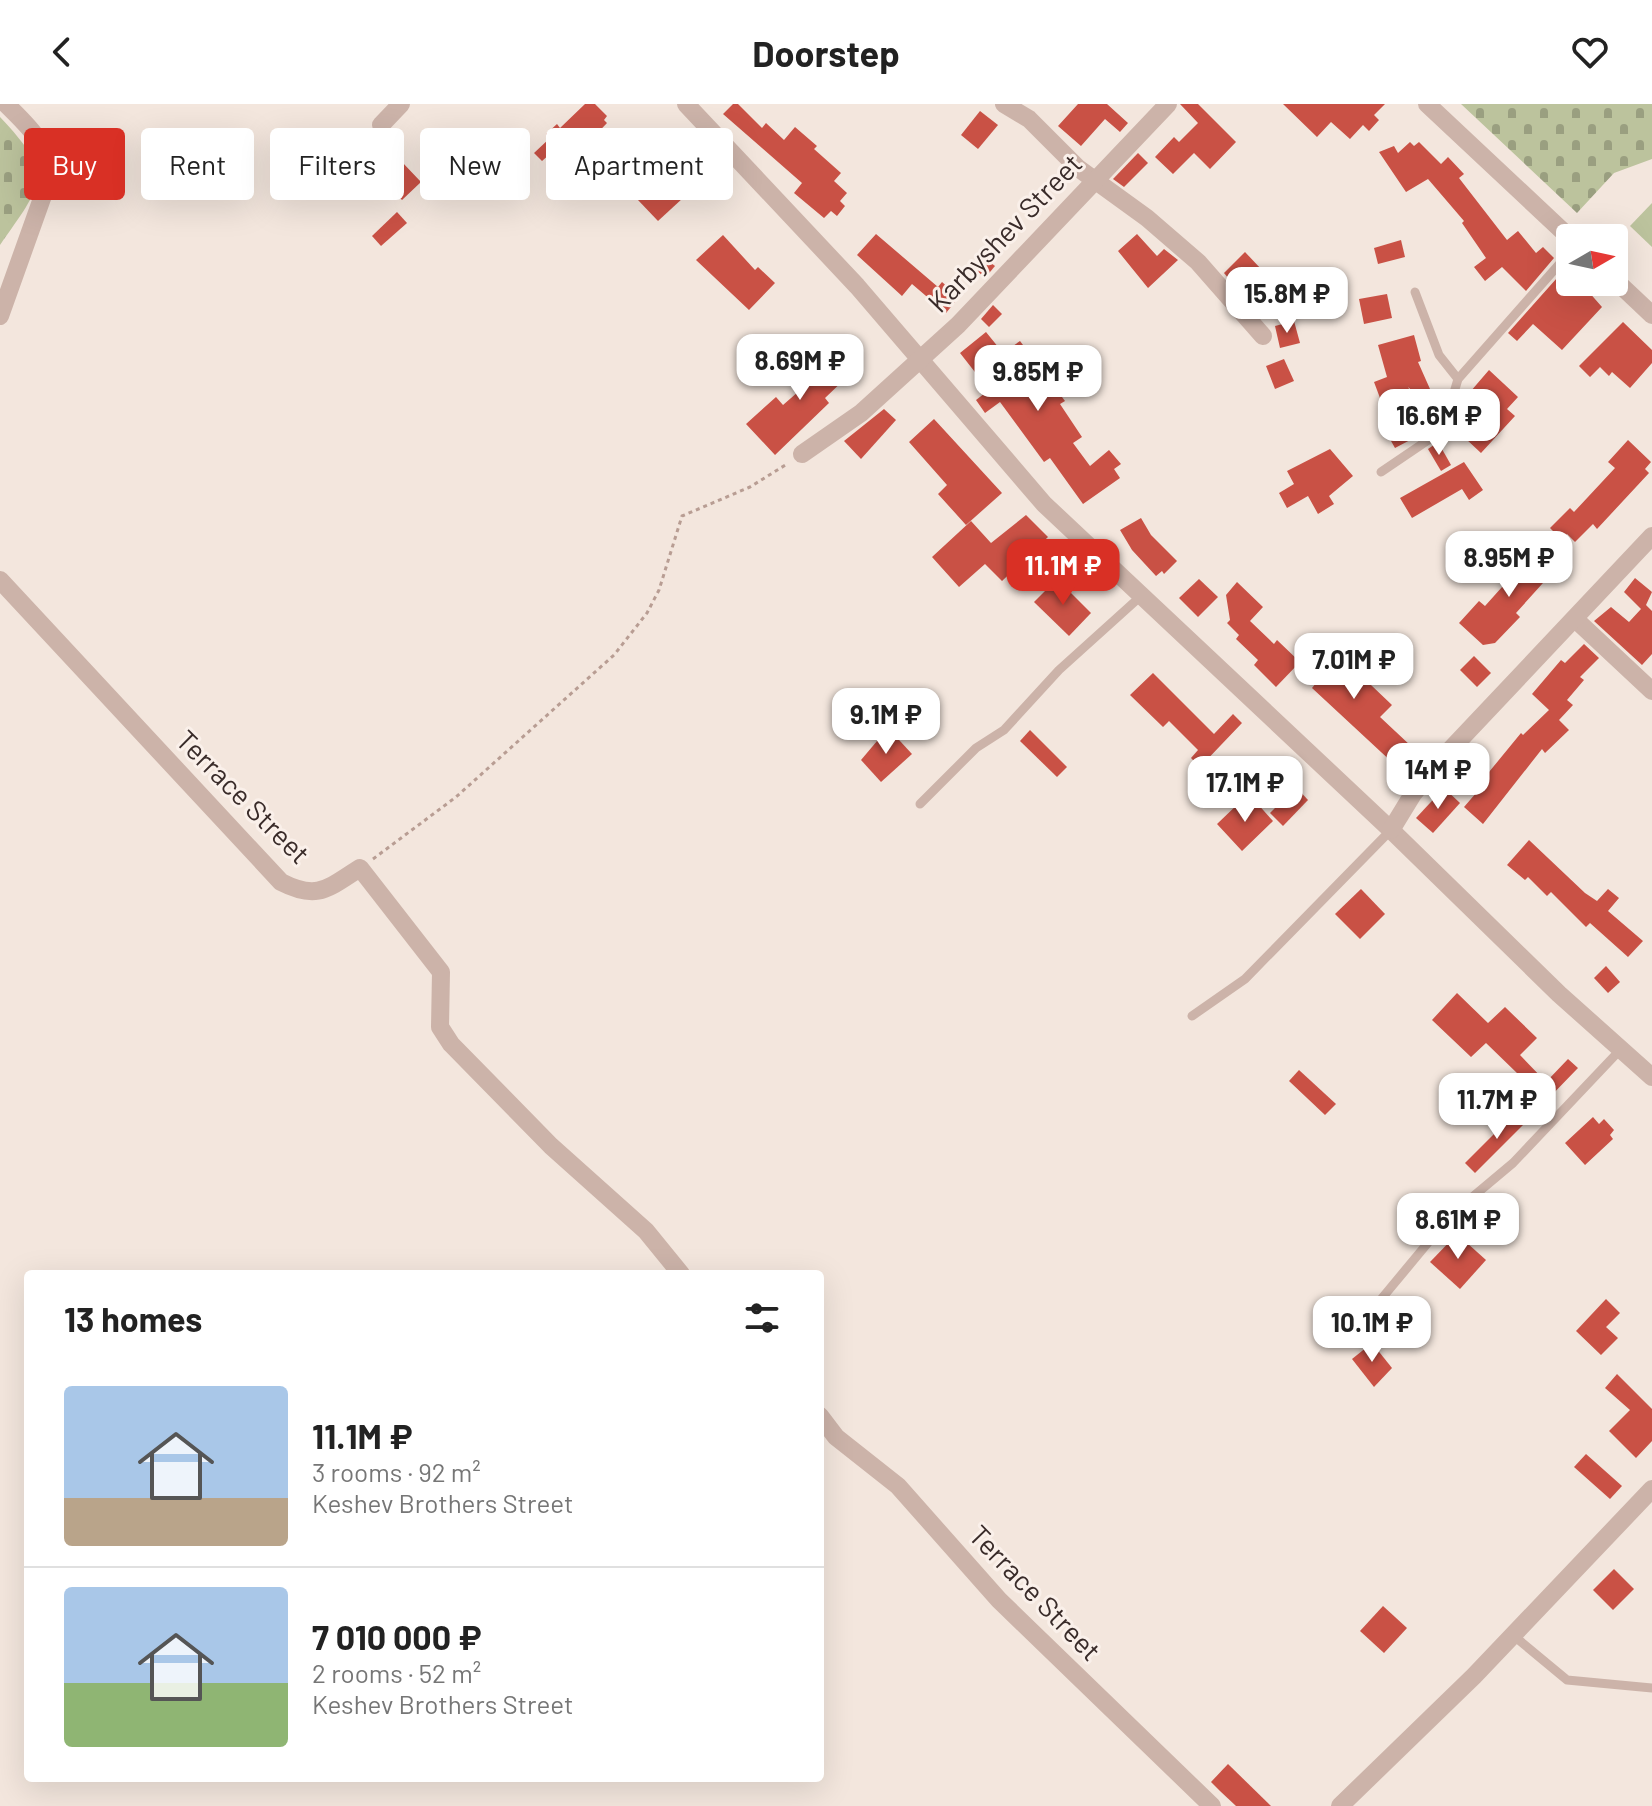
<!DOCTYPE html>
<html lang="en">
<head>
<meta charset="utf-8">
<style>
  body { margin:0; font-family:Barlow,sans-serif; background:#f2f2f2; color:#222; height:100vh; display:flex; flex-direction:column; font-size:30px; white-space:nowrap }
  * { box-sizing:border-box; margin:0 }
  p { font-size:26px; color:#767676 }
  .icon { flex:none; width:44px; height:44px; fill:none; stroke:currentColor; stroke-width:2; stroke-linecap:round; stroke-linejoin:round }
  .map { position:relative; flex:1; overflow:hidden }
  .side { position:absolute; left:24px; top:1166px; width:800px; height:512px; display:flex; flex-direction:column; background:#fff; border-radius:8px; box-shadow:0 8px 32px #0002 }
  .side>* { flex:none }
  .hud { position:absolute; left:24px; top:24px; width:800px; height:72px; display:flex; gap:16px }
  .needle { width:52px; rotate:81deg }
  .buttons { position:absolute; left:1556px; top:120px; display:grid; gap:16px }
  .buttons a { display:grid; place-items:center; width:72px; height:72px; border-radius:8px; background:#fff; box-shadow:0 8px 32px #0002; font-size:40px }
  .price { position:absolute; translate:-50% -68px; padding:0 18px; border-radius:16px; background:#fff; color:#222; font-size:26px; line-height:52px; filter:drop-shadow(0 2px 4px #0008) }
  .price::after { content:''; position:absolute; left:50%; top:48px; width:24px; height:18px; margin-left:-12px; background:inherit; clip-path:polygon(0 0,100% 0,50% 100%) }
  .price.active { background:#d93025; color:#fff }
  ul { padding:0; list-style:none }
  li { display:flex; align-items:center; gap:24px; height:200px; padding:0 40px }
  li+li { border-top:2px solid #e0e0e0 }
  li span { display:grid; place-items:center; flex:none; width:224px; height:160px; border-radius:8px; color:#555 }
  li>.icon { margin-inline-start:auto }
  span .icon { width:96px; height:96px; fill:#fffc; stroke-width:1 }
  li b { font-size:34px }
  h2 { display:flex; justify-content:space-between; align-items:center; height:96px; padding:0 40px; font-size:34px }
  .chip { padding:0 28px; border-radius:8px; background:#fff; box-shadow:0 8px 32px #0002; font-size:28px; line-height:72px }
  .chip.active { background:#d93025; color:#fff }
  header { display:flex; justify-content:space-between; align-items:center; height:104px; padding:0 40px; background:#fff; font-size:36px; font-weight:700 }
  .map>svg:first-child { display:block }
</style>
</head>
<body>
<header><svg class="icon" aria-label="back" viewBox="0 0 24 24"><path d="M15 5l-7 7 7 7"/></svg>Doorstep<svg class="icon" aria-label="heart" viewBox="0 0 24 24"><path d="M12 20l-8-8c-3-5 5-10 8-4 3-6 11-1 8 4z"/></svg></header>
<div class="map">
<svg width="1652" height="1702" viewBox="0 0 1652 1702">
  <defs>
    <pattern id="cemetery-stones" width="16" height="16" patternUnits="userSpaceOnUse" patternTransform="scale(2)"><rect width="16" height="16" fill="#bcc39d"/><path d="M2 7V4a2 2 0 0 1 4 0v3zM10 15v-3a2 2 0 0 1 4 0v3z" fill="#9a9f80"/></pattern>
  </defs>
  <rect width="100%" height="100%" fill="#f3e6dd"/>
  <!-- cemetery -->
  <g fill="url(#cemetery-stones)">
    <path d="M1461 0H1652V55L1614 69 1577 109Z"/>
    <path d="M0 13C55 71 43 80 0 141Z"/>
  </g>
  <!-- pitch -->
  <path fill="#bcc39d" d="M1652 99V143L1630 122Z"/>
  <!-- building -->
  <g fill="#c95145">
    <path d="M585 0H595L607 12 604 16 607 19 587 40 575 28 542 57 534 49 550 34 546 30 557 20 560 24Z"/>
    <path d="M733 0H738L762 24 766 19 784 36 795 23 817 42 814 45 841 69 834 77 847 89 840 97 845 102 837 112 831 107 824 114 794 89 802 79 723 10Z"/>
    <path d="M1078 0H1107L1128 19 1120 28 1105 15 1081 42 1058 22Z"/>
    <path d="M1180 0H1198L1236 38 1210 65 1194 49 1173 70 1155 53 1174 33 1179 38 1198 19Z"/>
    <path d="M1283 0H1385L1374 11 1379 16 1369 27 1363 21 1350 35 1331 18 1317 33Z"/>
    <path d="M980 7 998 21 978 45 961 31Z"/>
    <path d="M1410 38 1414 42 1419 38 1441 60 1448 53 1464 70 1459 74 1507 136 1518 127 1536 149 1543 143 1554 154 1526 187 1502 163 1485 177 1474 163 1486 154 1462 119 1464 117 1428 75 1406 88 1379 48 1394 42 1398 49Z"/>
    <path d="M1138 49 1148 59 1124 83 1113 75Z"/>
    <path d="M375 50 392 68 402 58 421 78 402 96 366 58Z"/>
    <path d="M662 72 683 94 658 117 637 95Z"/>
    <path d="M397 108 407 119 381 142 372 132Z"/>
    <path d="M876 130 938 183 942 178 959 193 946 209 912 180 902 192 857 151Z"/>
    <path d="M1137 130 1157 152 1164 145 1178 156 1148 184 1118 147Z"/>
    <path d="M723 131 755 166 758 163 775 179 749 206 696 156Z"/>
    <path d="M1401 136 1405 153 1378 160 1374 144Z"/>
    <path d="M1245 148 1262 166 1240 188 1224 169Z"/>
    <path d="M982 152 995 162 985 174 973 163Z"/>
    <path d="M1565 165 1570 169V178H1580L1602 203 1562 246 1533 220 1517 237 1508 229Z"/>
    <path d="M1387 190 1392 214 1364 220 1359 195Z"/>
    <path d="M993 201 1002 210 989 223 981 215Z"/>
    <path d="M1294 217 1300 239 1280 244 1275 222Z"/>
    <path d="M1623 218 1652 246V259L1630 284 1612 268 1609 272 1600 263 1590 273 1579 262Z"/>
    <path d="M986 228 1003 249 1020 237 1065 297 1060 300 1082 333 1073 339 1090 362 1109 346 1121 360 1114 365 1120 374 1083 400 1050 354 1044 358 1000 298 985 309 976 296 989 286 960 249Z"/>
    <path d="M1414 231 1421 257 1418 258 1430 285 1417 291 1408 283 1431 325 1395 344 1378 314 1386 310 1374 278 1387 273 1378 241Z"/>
    <path d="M829 232 838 243 831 249 845 264 841 268 847 273 825 294 829 299 775 351 746 320 776 293 783 301 814 274 805 265 823 248 818 242Z"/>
    <path d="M1284 255 1294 277 1275 285 1266 262Z"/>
    <path d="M1489 266 1518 293 1507 305 1515 312 1481 349 1466 335 1476 318 1458 302Z"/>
    <path d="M884 305 896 316 861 355 844 337Z"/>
    <path d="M934 315 1002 389 966 421 938 390 947 381 909 338Z"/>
    <path d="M1628 336 1651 358 1645 365 1649 369 1597 425 1593 420 1575 438 1567 430 1562 436 1550 424 1570 404 1574 408 1615 364 1608 358Z"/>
    <path d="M1438 338 1451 361 1441 367 1428 345Z"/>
    <path d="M1330 345 1353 372 1329 392 1334 400 1318 410 1308 392 1287 404 1279 389 1294 380 1287 367Z"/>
    <path d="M1464 358 1483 386 1469 396 1462 385 1412 414 1400 394Z"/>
    <path d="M1026 411 1048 433 1002 477 985 460 959 483 932 453 971 417 991 439Z"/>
    <path d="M1141 414 1151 431 1177 457 1164 470 1162 467 1156 472 1132 446 1120 426Z"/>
    <path d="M1547 447 1561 459 1516 509 1520 513 1495 539 1483 541 1459 519 1479 497 1485 502 1511 473 1506 469 1523 449 1535 460Z"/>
    <path d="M1635 474 1652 488 1646 501 1652 507V550L1642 561 1594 517 1611 503 1629 518 1641 505 1624 488Z"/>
    <path d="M1057 475 1091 509 1069 532 1034 498Z"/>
    <path d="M1199 475 1218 493 1198 513 1179 494Z"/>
    <path d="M1237 478 1263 503 1250 517 1274 540 1277 536 1300 558 1276 583 1254 561 1258 556 1236 535 1239 531 1227 519 1230 516 1226 491Z"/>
    <path d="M1584 540 1599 554 1580 573 1584 576 1567 596 1573 601 1559 616 1569 626 1545 649 1542 645 1483 720 1464 703 1483 681 1460 664 1469 653 1489 668 1521 629 1523 631 1549 606 1532 590 1561 556 1565 559Z"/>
    <path d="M1315 542 1336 561 1347 549 1356 557 1351 562 1392 601 1380 613 1411 642 1395 661 1312 584 1316 579 1297 562Z"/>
    <path d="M1474 552 1491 569 1477 583 1460 566Z"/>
    <path d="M1153 569 1214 630 1233 610 1242 619 1200 663 1191 654 1198 646 1169 617 1163 623 1130 591Z"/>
    <path d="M888 624 912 650 881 678 861 656Z"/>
    <path d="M1030 626 1067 663 1057 673 1020 637Z"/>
    <path d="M1296 683 1308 696 1283 722 1270 709Z"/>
    <path d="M1444 684 1460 699 1433 729 1416 714Z"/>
    <path d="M1241 697 1249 705 1256 698 1273 717 1242 747 1217 720Z"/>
    <path d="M1529 736 1585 789 1597 797 1608 785 1619 794 1608 807 1643 837 1628 853 1590 819 1586 823 1551 788 1547 792 1528 773 1525 776 1507 761Z"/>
    <path d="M1361 785 1385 810 1360 835 1335 810Z"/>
    <path d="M1606 862 1620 878 1608 889 1594 874Z"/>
    <path d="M1457 889 1488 919 1505 903 1537 934 1520 951 1546 978 1568 955 1578 964 1546 997 1486 939 1471 953 1432 916Z"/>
    <path d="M1299 966 1336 1000 1325 1011 1289 977Z"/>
    <path d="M1519 1005 1529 1015 1475 1069 1465 1059Z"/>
    <path d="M1593 1013 1599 1020 1604 1015 1614 1026 1610 1031 1613 1035 1585 1061 1565 1039Z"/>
    <path d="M1457 1130 1486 1156 1460 1185 1430 1158Z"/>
    <path d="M1606 1195 1620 1209 1606 1223 1618 1234 1601 1251 1576 1227Z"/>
    <path d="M1372 1239 1392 1264 1374 1283 1352 1255Z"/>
    <path d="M1617 1270 1652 1305V1337L1636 1354 1609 1327 1630 1306 1605 1284Z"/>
    <path d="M1586 1350 1622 1382 1610 1395 1574 1363Z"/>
    <path d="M1614 1465 1634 1485 1613 1506 1593 1486Z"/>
    <path d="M1383 1502 1407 1524 1384 1549 1360 1527Z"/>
    <path d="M1228 1660 1271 1702H1236L1220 1687 1211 1678Z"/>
  </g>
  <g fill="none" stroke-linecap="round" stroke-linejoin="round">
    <!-- path -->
    <path stroke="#b89d93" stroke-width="3" stroke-dasharray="4 4" stroke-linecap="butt" d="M373 755 456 693 614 551 647 509 659 486 682 412 750 383 787 360"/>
    <!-- service -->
    <g stroke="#ccb3a9" stroke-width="9">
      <path d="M1415 188 1439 251 1458 275"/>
      <path d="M1381 368 1443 326 1458 275 1570 148"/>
      <path d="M920 700 976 644 1004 626 1059 566 1141 492"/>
      <path d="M1192 912 1245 875 1391 726"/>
      <path d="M1363 1217 1451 1111 1513 1059 1621 945"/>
      <path d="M1514 1532 1567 1576 1652 1584"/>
    </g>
    <!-- minor -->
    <g stroke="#ccb3a9" stroke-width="18">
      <path d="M686 0 857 182 1044 400 1391 726 1559 890 1652 973"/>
      <path d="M1004 0 1029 15 1078 64 1147 114 1198 158 1263 232"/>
      <path d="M1427 0 1570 134"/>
      <path d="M381 21 401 0"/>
      <path d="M1614 175 1652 211"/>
      <path d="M0 212 50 72C48 39 29 23 6 0"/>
      <path d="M802 350 861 309 958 221 1168 0"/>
      <path d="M0 476 281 778C318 797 328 784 360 764L441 868 440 923 451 940 551 1042 646 1127 681 1170"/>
      <path d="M1575 515 1652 587"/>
      <path d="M1391 726 1413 690 1451 645 1652 432"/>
      <path d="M820 1312 836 1333 898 1382 999 1496 1212 1702"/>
      <path d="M1340 1702 1474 1572 1652 1385"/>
    </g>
  </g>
  <g text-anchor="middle" stroke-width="6" stroke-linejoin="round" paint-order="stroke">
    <!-- street labels -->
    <g font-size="28" fill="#392b29" stroke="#faf0ea">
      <text transform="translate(1005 129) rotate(-46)" y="10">Karbyshev Street</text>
      <text transform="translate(243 693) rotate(45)" y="10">Terrace Street</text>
      <text transform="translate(1035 1489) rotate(46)" y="10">Terrace Street</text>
    </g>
  </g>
</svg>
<div class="buttons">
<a><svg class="needle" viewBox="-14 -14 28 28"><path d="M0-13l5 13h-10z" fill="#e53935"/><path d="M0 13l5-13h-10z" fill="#767676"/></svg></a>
</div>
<b class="price" style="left:1287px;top:231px">15.8M ₽</b>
<b class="price" style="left:800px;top:298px">8.69M ₽</b>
<b class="price" style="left:1038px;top:309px">9.85M ₽</b>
<b class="price" style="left:1439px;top:353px">16.6M ₽</b>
<b class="price" style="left:1509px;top:495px">8.95M ₽</b>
<b class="price active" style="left:1063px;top:503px">11.1M ₽</b>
<b class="price" style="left:1354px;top:597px">7.01M ₽</b>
<b class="price" style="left:886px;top:652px">9.1M ₽</b>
<b class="price" style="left:1438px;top:707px">14M ₽</b>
<b class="price" style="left:1245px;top:720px">17.1M ₽</b>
<b class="price" style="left:1497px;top:1037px">11.7M ₽</b>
<b class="price" style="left:1458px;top:1157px">8.61M ₽</b>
<b class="price" style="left:1372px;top:1260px">10.1M ₽</b>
<div class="hud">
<a class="chip active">Buy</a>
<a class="chip">Rent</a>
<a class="chip">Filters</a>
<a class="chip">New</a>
<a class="chip">Apartment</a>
</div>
<section class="side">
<h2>13 homes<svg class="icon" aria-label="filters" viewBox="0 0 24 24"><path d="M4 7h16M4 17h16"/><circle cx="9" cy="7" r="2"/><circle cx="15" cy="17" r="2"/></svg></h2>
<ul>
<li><span style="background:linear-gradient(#a9c7e8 70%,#b9a48a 0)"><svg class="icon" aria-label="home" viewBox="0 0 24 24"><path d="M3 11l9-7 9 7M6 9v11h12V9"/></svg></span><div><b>11.1M ₽</b><p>3 rooms · 92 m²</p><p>Keshev Brothers Street</p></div></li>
<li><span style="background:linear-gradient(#a9c7e8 60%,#8fb573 0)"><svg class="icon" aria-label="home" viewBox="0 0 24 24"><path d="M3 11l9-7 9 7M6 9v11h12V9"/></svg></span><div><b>7 010 000 ₽</b><p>2 rooms · 52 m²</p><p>Keshev Brothers Street</p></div></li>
</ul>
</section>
</div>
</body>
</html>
